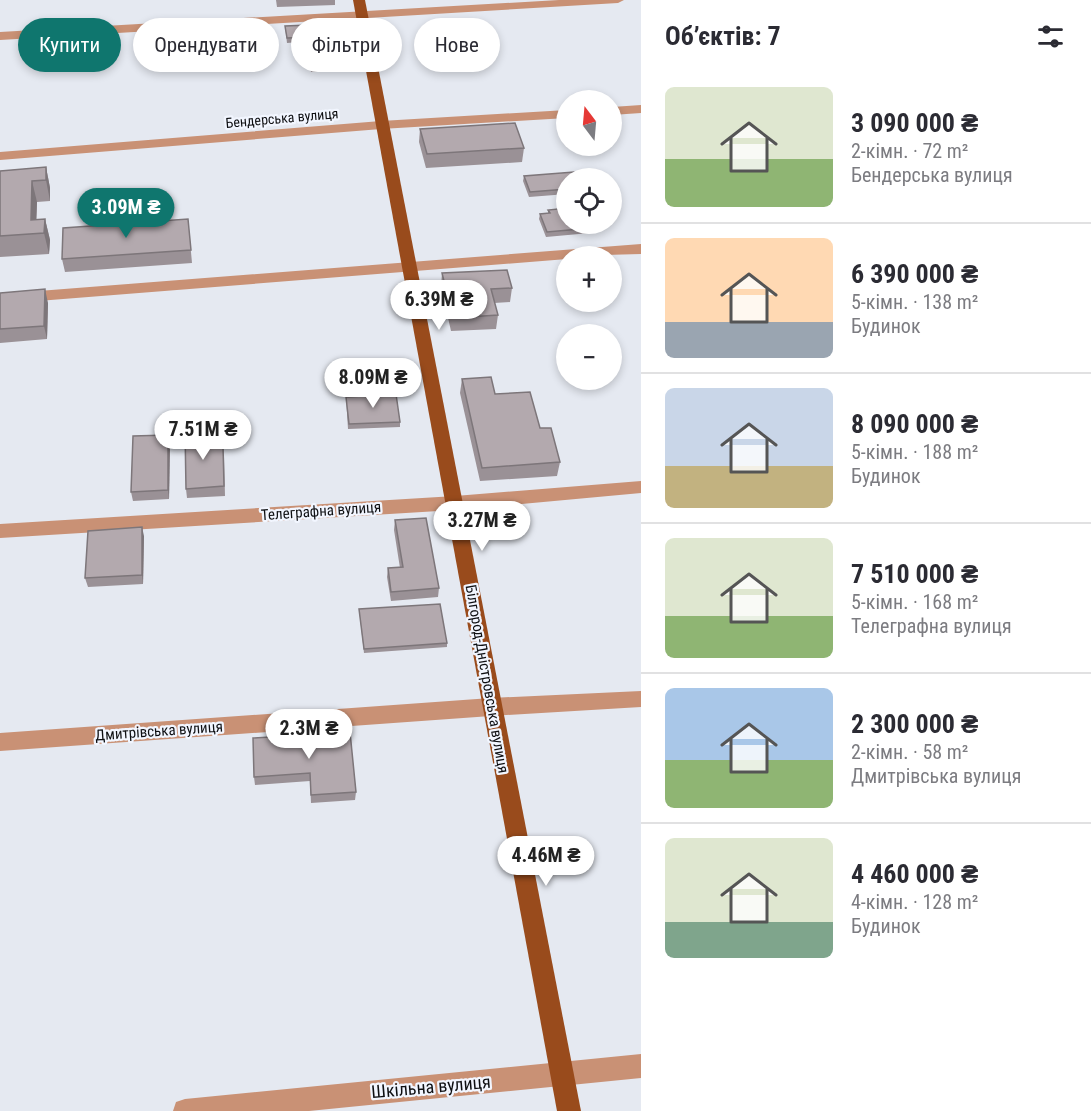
<!DOCTYPE html>
<html lang="uk">
<head>
<meta charset="utf-8">
<style>
  body { margin:0; font-family:"Roboto Condensed",sans-serif; background:#f7f7f7; color:#2b2b33; height:100vh; display:flex; flex-direction:column; font-size:22px; white-space:nowrap }
  * { box-sizing:border-box; margin:0 }
  p { font-size:20px; color:#7c7c81 }
  .icon { flex:none; width:33px; height:33px; fill:none; stroke:currentColor; stroke-width:2; stroke-linecap:round; stroke-linejoin:round }
  .map { position:relative; flex:1; overflow:hidden }
  .details { display:flex; flex-direction:column; background:#fff; width:450px }
  .details>* { flex:none }
  .guide { position:absolute; left:18px; top:18px; width:532px; height:54px; display:flex; gap:12px }
  .needle { width:39px; rotate:344deg }
  .tools { position:absolute; left:556px; top:90px; display:grid; gap:12px }
  .tools a { display:grid; place-items:center; width:66px; height:66px; border-radius:50%; background:#fff; box-shadow:0 3px 9px #0003; font-size:30px }
  .price { position:absolute; translate:-50% -51px; padding:0 14px; border-radius:21px; background:#fff; color:#222; font-size:20px; line-height:39px; filter:drop-shadow(0 2px 3px #0008) }
  .price::after { content:''; position:absolute; left:50%; top:36px; width:18px; height:14px; margin-left:-9px; background:inherit; clip-path:polygon(0 0,100% 0,50% 100%) }
  .price.active { background:#0f766e; color:#fff }
  ul { padding:0; list-style:none }
  li { display:flex; align-items:center; gap:18px; height:150px; padding:0 24px }
  li+li { border-top:2px solid #e1e1e2 }
  li span { display:grid; place-items:center; flex:none; width:168px; height:120px; border-radius:9px; color:#555 }
  li>.icon { margin-inline-start:auto }
  span .icon { width:72px; height:72px; fill:#fffc; stroke-width:1 }
  li b { font-size:26px }
  h2 { display:flex; justify-content:space-between; align-items:center; height:72px; padding:0 24px; font-size:26px }
  .tag { padding:0 21px; border-radius:27px; background:#fff; box-shadow:0 3px 9px #0003; font-size:21px; line-height:54px }
  .tag.active { background:#0f766e; color:#fff }
  main { display:flex; flex:1; min-height:0 }
  .map>svg:first-child { display:block }
</style>
</head>
<body>
<main>
<div class="map">
<svg width="641" height="1111" viewBox="0 0 641 1111">
  <rect width="100%" height="100%" fill="#e5e9f1"/>
  <g fill="none" stroke-linecap="round" stroke-linejoin="round">
    <!-- minor -->
    <g fill="#c99175" fill-rule="evenodd">
      <path d="M559 0H624L618 3 0 40V32Z"/>
      <path d="M641 105V113L612 115V107Z"/>
      <path d="M567 110V118L381 129 0 160V152L381 121Z"/>
      <path d="M641 244V254L567 256V259L0 304V294Z"/>
      <path d="M641 481V493L455 510 0 538V524L455 496Z"/>
      <path d="M641 691V707L491 716 0 751V733L491 698Z"/>
      <path d="M641 1054V1078L309 1111H173L176 1102 185 1099Z"/>
    </g>
    <!-- major -->
    <path fill="#994b1c" fill-rule="evenodd" d="M353 0H365L581 1111H557Z"/>
  </g>
  <!-- wall -->
  <g fill="#9a9196">
    <path d="M276 0H335V5L277 7Z"/>
    <path d="M285 26 338 45 346 61 345 70 311 72 308 56V47L312 46 311 41 287 43Z"/>
    <path d="M420 129 524 148 522 162 426 168 419 142Z"/>
    <path d="M46 167 50 188V201L37 202 36 220 45 219 50 240 49 254 0 257V171Z"/>
    <path d="M524 176 567 178V194L529 197 523 181Z"/>
    <path d="M548 210 567 224 591 228 590 233 546 237 539 219 540 214 548 213Z"/>
    <path d="M188 219 192 263 65 272 62 259Z"/>
    <path d="M442 273 512 288 510 302 494 303 498 315 496 329 451 331 441 287Z"/>
    <path d="M0 293 48 303 47 339 0 343Z"/>
    <path d="M462 379 495 394 540 428 560 462 557 476 480 481 460 393Z"/>
    <path d="M346 397 400 422V427L348 429Z"/>
    <path d="M208 429 209 446 224 455 225 496 187 498 186 489Z"/>
    <path d="M170 444 169 499 133 501 131 492Z"/>
    <path d="M395 520 439 588 438 597 391 601 387 577 388 568H400L394 530Z"/>
    <path d="M144 536 143 584 88 587 85 578Z"/>
    <path d="M359 609 447 643V647L364 653Z"/>
    <path d="M350 732 356 792 355 800 311 803 310 781 255 785 254 777Z"/>
  </g>
  <!-- shaded-wall -->
  <g fill="#7d767a">
    <path d="M46 167 50 188V201L46 180Z"/>
    <path d="M32 181 37 202 36 233 31 220Z"/>
    <path d="M45 219 50 240 49 254 44 233Z"/>
    <path d="M45 289 48 303 47 339 44 326Z"/>
    <path d="M168 435 170 444 169 499 168 490Z"/>
    <path d="M142 527 144 536 143 584 142 575Z"/>
  </g>
  <!-- building -->
  <g fill="#b3a9ae" stroke="#7d767a" stroke-width="1.5">
    <path d="M334 24 338 45 313 46 311 37 287 38 285 26Z"/>
    <path d="M342 45 346 61 311 63 308 47Z"/>
    <path d="M515 123 524 148 427 154 420 129Z"/>
    <path d="M46 167V180L32 181 31 220 45 219 44 233 0 236V171Z"/>
    <path d="M574 172 577 178H567V189L530 192 524 176Z"/>
    <path d="M567 208V224H589L591 228 547 232 540 214 550 213 548 210Z"/>
    <path d="M188 219 191 250 62 259 63 228Z"/>
    <path d="M507 270 512 288 491 289 498 315 453 318 442 273Z"/>
    <path d="M45 289 44 326 0 329V293Z"/>
    <path d="M491 377 495 394 530 392 540 428H551L560 462 482 468 462 379Z"/>
    <path d="M396 394 400 422 349 424 346 397Z"/>
    <path d="M208 429 209 446H223L224 486 186 489 185 430Z"/>
    <path d="M168 435V490L131 492 133 436Z"/>
    <path d="M426 518 439 588 391 592 388 568 403 567 395 520Z"/>
    <path d="M142 527V575L85 578 88 531Z"/>
    <path d="M440 604 447 643 364 649 359 609Z"/>
    <path d="M350 732 356 792 311 795 310 773 254 777 253 738Z"/>
  </g>
  <g text-anchor="middle" stroke-width="4.5" stroke-linejoin="round" paint-order="stroke">
    <!-- far-street labels -->
    <g font-size="14" fill="#0e0f12" stroke="#f2f6ff">
      <text transform="translate(282 118) rotate(-5)" y="5">Бендерська вулиця</text>
    </g>
    <!-- street labels -->
    <g font-size="15" fill="#0e0f12" stroke="#f2f6ff">
      <text transform="translate(321 511) rotate(-4)" y="5">Телеграфна вулиця</text>
      <text transform="translate(487 679) rotate(80)" y="5">Білгород-Дністровська вулиця</text>
      <text transform="translate(159 731) rotate(-4)" y="5">Дмитрівська вулиця</text>
    </g>
    <!-- near-street labels -->
    <g font-size="18" fill="#0e0f12" stroke="#f2f6ff">
      <text transform="translate(431 1087) rotate(-5)" y="6">Шкільна вулиця</text>
    </g>
  </g>
</svg>
<div class="tools">
<a><svg class="needle" viewBox="-14 -14 28 28"><path d="M0-13l5 13h-10z" fill="#e53935"/><path d="M0 13l5-13h-10z" fill="#7c7c81"/></svg></a>
<a><svg class="icon" aria-label="locate" viewBox="0 0 24 24"><circle cx="12" cy="12" r="6"/><path d="M12 2v4M12 18v4M2 12h4M18 12h4"/></svg></a>
<a>+</a>
<a>−</a>
</div>
<b class="price active" style="left:126px;top:239px">3.09M ₴</b>
<b class="price" style="left:439px;top:331px">6.39M ₴</b>
<b class="price" style="left:373px;top:409px">8.09M ₴</b>
<b class="price" style="left:203px;top:461px">7.51M ₴</b>
<b class="price" style="left:482px;top:552px">3.27M ₴</b>
<b class="price" style="left:309px;top:760px">2.3M ₴</b>
<b class="price" style="left:546px;top:887px">4.46M ₴</b>
<div class="guide">
<a class="tag active">Купити</a>
<a class="tag">Орендувати</a>
<a class="tag">Фільтри</a>
<a class="tag">Нове</a>
</div>
</div>
<section class="details">
<h2>Об’єктів: 7<svg class="icon" aria-label="filters" viewBox="0 0 24 24"><path d="M4 7h16M4 17h16"/><circle cx="9" cy="7" r="2"/><circle cx="15" cy="17" r="2"/></svg></h2>
<ul>
<li><span style="background:linear-gradient(#dfe7d0 60%,#8fb573 0)"><svg class="icon" aria-label="home" viewBox="0 0 24 24"><path d="M3 11l9-7 9 7M6 9v11h12V9"/></svg></span><div><b>3 090 000 ₴</b><p>2-кімн. · 72 m²</p><p>Бендерська вулиця</p></div></li>
<li><span style="background:linear-gradient(#ffd9b3 70%,#9aa5b1 0)"><svg class="icon" aria-label="home" viewBox="0 0 24 24"><path d="M3 11l9-7 9 7M6 9v11h12V9"/></svg></span><div><b>6 390 000 ₴</b><p>5-кімн. · 138 m²</p><p>Будинок</p></div></li>
<li><span style="background:linear-gradient(#c9d6e8 65%,#c2b280 0)"><svg class="icon" aria-label="home" viewBox="0 0 24 24"><path d="M3 11l9-7 9 7M6 9v11h12V9"/></svg></span><div><b>8 090 000 ₴</b><p>5-кімн. · 188 m²</p><p>Будинок</p></div></li>
<li><span style="background:linear-gradient(#dfe7d0 65%,#8fb573 0)"><svg class="icon" aria-label="home" viewBox="0 0 24 24"><path d="M3 11l9-7 9 7M6 9v11h12V9"/></svg></span><div><b>7 510 000 ₴</b><p>5-кімн. · 168 m²</p><p>Телеграфна вулиця</p></div></li>
<li><span style="background:linear-gradient(#a9c7e8 60%,#8fb573 0)"><svg class="icon" aria-label="home" viewBox="0 0 24 24"><path d="M3 11l9-7 9 7M6 9v11h12V9"/></svg></span><div><b>2 300 000 ₴</b><p>2-кімн. · 58 m²</p><p>Дмитрівська вулиця</p></div></li>
<li><span style="background:linear-gradient(#dfe7d0 70%,#7fa58c 0)"><svg class="icon" aria-label="home" viewBox="0 0 24 24"><path d="M3 11l9-7 9 7M6 9v11h12V9"/></svg></span><div><b>4 460 000 ₴</b><p>4-кімн. · 128 m²</p><p>Будинок</p></div></li>
</ul>
</section>
</main>
</body>
</html>
